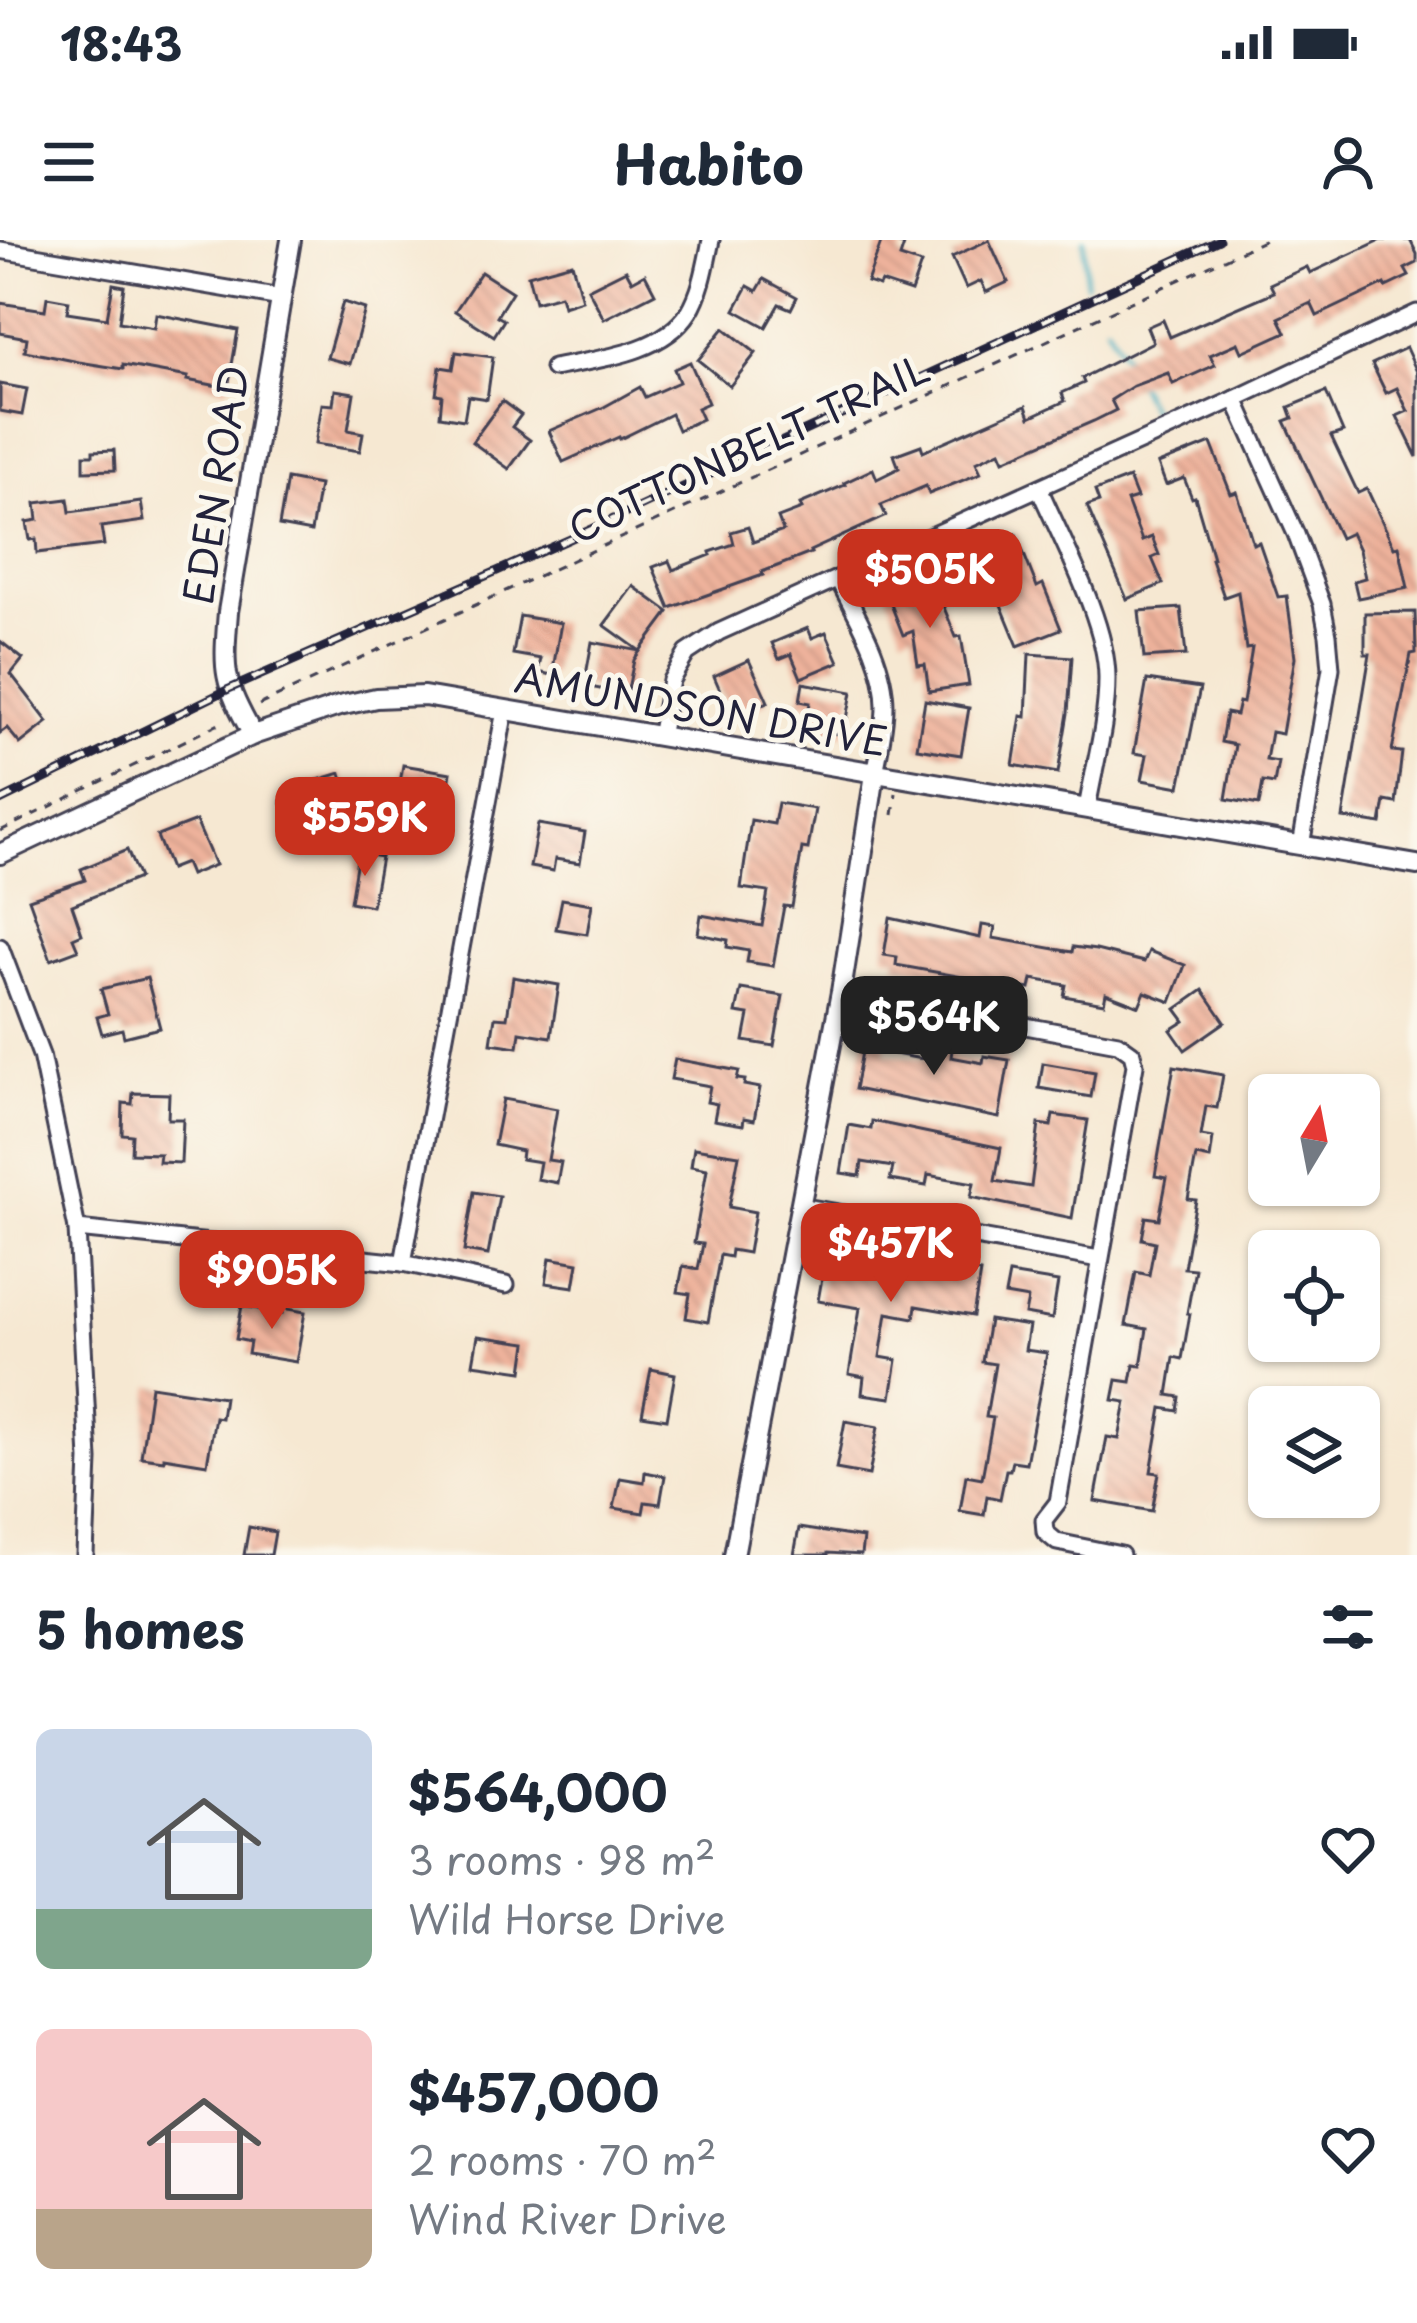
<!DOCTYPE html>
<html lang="en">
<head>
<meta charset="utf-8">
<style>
  body { margin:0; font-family:"Playpen Sans",sans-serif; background:#f6f6f7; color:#1f2937; height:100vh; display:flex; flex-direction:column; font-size:45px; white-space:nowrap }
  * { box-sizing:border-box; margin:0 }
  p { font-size:39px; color:#747a83 }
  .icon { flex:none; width:66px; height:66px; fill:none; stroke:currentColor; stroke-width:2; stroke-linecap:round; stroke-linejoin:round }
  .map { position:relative; height:1315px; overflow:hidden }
  .side { display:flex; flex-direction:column; background:#fff; flex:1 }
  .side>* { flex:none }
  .needle { width:78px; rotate:10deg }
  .tools { position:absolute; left:1248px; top:834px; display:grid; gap:24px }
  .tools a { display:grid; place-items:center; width:132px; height:132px; border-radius:18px; background:#fff; box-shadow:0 3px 9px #0004; font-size:60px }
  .price { position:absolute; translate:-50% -102px; padding:0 27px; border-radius:24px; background:#c8321e; color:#fff; font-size:39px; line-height:78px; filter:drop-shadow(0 3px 6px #0008) }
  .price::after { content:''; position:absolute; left:50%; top:72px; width:36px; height:27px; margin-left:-18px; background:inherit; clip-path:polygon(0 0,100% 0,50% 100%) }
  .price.active { background:#222; color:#fff }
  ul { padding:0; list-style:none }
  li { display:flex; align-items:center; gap:36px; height:300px; padding:0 36px }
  li span { display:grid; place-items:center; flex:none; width:336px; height:240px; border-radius:18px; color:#555 }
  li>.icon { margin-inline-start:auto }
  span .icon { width:144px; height:144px; fill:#fffc; stroke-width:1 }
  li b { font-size:51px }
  h2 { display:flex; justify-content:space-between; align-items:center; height:144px; padding:0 36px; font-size:51px }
  .status { display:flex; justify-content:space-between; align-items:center; height:84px; padding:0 60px; background:#fff; direction:ltr }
  .status svg { height:33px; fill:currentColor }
  header { display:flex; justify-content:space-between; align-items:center; height:156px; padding:0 36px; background:#fff; font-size:54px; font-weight:700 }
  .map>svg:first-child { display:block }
</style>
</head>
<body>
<div class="status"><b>18:43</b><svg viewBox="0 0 49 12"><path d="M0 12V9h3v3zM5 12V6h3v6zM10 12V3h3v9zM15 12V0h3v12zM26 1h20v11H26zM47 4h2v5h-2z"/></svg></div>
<header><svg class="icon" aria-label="menu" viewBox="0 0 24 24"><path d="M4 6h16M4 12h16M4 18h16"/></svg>Habito<svg class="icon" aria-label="person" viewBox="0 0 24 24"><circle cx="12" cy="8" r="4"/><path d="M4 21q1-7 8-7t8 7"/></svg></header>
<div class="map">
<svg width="1417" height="1315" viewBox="0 0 1417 1315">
  <defs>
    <pattern id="building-back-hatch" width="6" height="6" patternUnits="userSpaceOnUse" patternTransform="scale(3)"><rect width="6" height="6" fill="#eeb29b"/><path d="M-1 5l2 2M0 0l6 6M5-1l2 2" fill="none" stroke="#cc9986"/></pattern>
  </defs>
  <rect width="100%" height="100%" fill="#fbf7ec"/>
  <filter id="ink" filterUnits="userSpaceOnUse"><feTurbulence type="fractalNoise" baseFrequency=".00833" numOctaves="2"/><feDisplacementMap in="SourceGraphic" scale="24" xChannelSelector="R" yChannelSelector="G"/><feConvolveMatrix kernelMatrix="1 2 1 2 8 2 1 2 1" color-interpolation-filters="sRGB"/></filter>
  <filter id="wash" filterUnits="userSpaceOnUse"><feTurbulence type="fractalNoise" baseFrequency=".004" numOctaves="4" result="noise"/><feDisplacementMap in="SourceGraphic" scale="48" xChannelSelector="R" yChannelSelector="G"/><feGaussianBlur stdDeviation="2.7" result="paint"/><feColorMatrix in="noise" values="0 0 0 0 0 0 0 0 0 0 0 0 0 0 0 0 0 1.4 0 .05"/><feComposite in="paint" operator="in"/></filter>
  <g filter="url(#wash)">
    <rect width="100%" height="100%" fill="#f6e8d2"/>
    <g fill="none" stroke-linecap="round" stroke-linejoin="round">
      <!-- stream -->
      <g stroke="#44b0c2" stroke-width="4.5">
        <path d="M1084 0 1086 44"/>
        <path d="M1107 85 1126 120"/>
        <path d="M1136 141 1153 173"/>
      </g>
    </g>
    <g id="blocks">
      <!-- building -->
      <g fill="url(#building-back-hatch)">
        <path d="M882 0 904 5 900 17 921 24 911 52 881 42 879 46 867 42Z"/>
        <path d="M989 0 1008 42 986 52 981 41 966 48 952 17Z"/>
        <path d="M1381 0H1410L1417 14V23L1405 29 1409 36 1386 47 1385 44 1317 76 1311 63 1279 78 1286 92 1242 112 1238 103 1210 115 1215 125 1173 144 1168 133 1133 146 1111 160 1116 170 1094 181 1004 220 1000 211 976 222 981 233 929 254 926 246 898 258 881 265 886 276 810 311 811 313 762 332 763 335 670 368 653 327 669 321 673 330 711 315 710 312 734 304 731 292 748 287 753 302 783 291 778 278 802 269 800 264 845 245 844 243 873 229 877 239 899 228 894 215 921 205 923 211 1026 166 1030 177 1065 161 1062 153 1084 143 1082 138 1153 102 1147 87 1163 80 1170 97 1274 52 1270 44 1307 27 1310 33Z"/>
        <path d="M572 23 582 60 563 66 560 55 535 62 528 35Z"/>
        <path d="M626 30 632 41 645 34 655 53 604 79 588 49Z"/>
        <path d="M481 32 512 52 497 76 504 80 494 96 455 71Z"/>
        <path d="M764 39 797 57 791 69 779 64 766 87 735 70 748 46 757 51Z"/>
        <path d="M113 44 124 46 119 82 154 88 156 74 238 90 228 148 187 140 188 137 123 125V129L79 122 25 111 27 98 0 93V63L45 70 47 57 69 61 67 72 107 78Z"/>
        <path d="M343 62 365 69 350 124 327 118Z"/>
        <path d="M724 88 756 113 730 146 698 120Z"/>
        <path d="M1406 108 1417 132V217L1397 176 1408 171 1397 148 1386 153 1372 124Z"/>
        <path d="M456 112 493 117 487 159 468 156 464 180 440 176 442 155 436 154 440 127 453 129Z"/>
        <path d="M690 122 708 163 697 168 702 179 678 190 671 174 620 199 619 197 563 222 549 191 604 167 640 147 645 157 679 142 674 129Z"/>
        <path d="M0 144 27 149 22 175 0 171Z"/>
        <path d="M335 150 354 153 348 190 363 193 360 211 315 204 322 164 333 165Z"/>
        <path d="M1326 152 1343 192 1331 196 1358 253 1367 249 1394 307 1399 306 1408 348 1358 358 1354 341 1365 338 1359 310 1351 293 1340 298 1285 181 1293 178 1289 167Z"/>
        <path d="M502 161 521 175 512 187 530 200 509 229 472 202Z"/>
        <path d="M1211 203 1231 254 1237 252 1253 304 1259 302 1278 357 1287 356 1295 417 1282 494 1271 492 1266 520 1278 522 1274 544 1263 542 1259 565 1226 559 1235 505 1221 502 1226 473 1236 475 1239 462 1243 463 1252 408 1246 409 1238 352 1224 357 1211 319 1213 318 1195 257 1192 258 1184 238 1166 245 1158 224Z"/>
        <path d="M114 210 115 230 84 231V215H93V211Z"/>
        <path d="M1129 238 1137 258 1127 261 1142 301 1152 297 1159 315 1152 318 1163 344 1127 359 1087 266 1099 262 1095 251Z"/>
        <path d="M287 239 319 245 311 292 279 286Z"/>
        <path d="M68 259 70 272 141 262 144 281 101 287 104 305 37 313 36 299 30 300 27 282 38 280 36 263Z"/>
        <path d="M1016 294 1037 347 1043 344 1061 389 1018 406 997 355 991 357 973 311Z"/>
        <path d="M929 331 956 397 961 396 969 445 929 451 925 424 918 425 913 391 903 395 885 349Z"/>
        <path d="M633 346 669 372 640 411 604 385Z"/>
        <path d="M1181 368 1186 415 1144 418 1139 371Z"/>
        <path d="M1415 372 1416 413 1411 414 1392 511 1402 512 1396 563 1385 561 1381 584 1343 578 1370 414H1365V373Z"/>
        <path d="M520 376 561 383 552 435 538 432 541 419 513 414Z"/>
        <path d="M808 388 812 398 826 392 839 422 801 438 791 414 779 419 772 403Z"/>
        <path d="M0 401 23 419 11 434 48 482 20 504 7 488 0 493Z"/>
        <path d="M592 402 640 411 634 420 627 454 584 446Z"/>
        <path d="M1029 414 1072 417 1068 473 1058 533 1013 525 1021 476 1026 477Z"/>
        <path d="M749 420 768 462 732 478 714 436Z"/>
        <path d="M1147 440 1200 448 1180 547 1142 540 1147 515 1134 513Z"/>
        <path d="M803 443 852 452 844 495 805 488 810 463 800 461Z"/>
        <path d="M925 460 969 468 961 515 917 508Z"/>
        <path d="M403 525 451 533 446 562 421 557 416 583 394 579Z"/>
        <path d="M341 533 352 571 317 581 314 572 287 580 281 561 301 555 298 546Z"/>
        <path d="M778 563 815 569 808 609 802 608 792 667 784 666 773 726 747 722 749 711 727 707 728 700 698 694 701 675 762 686 768 652 741 648 751 580 774 584Z"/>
        <path d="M196 581 215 625 190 635 185 623 170 629 157 596Z"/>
        <path d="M538 584 585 592 580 623 555 619 553 631 530 627Z"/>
        <path d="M127 610 139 638 72 665 82 694 73 698 78 710 51 720 29 659 85 640 81 629Z"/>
        <path d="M358 613 381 617 372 666 350 662Z"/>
        <path d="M562 659 592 664 587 694 556 689Z"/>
        <path d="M890 678 980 698 982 685 995 687 993 698 1072 712 1073 707 1096 710 1144 722 1149 711 1185 725 1171 762 1145 752 1139 766 1106 753 1104 763 1064 756 1066 745 1032 739 1030 749 896 725 897 717 884 715Z"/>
        <path d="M513 737 559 745 551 797 520 792 518 807 491 803 495 777 507 778Z"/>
        <path d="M147 738 160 788 124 797 122 789 102 794 97 777 108 774 101 749Z"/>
        <path d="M741 749 783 756 774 806 744 801 749 775 736 773Z"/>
        <path d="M1203 750 1225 782 1185 810 1171 790 1185 781 1176 769Z"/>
        <path d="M865 796 888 800 885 812 916 818 927 819 929 806 952 810 951 817 983 823 984 816 1009 820 999 878 855 849Z"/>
        <path d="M675 819 739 831 737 839 745 840 744 845 760 848 754 880 744 878 743 885 714 880 717 864 707 862 710 846 671 839Z"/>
        <path d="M1043 823 1095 832 1091 857 1039 848Z"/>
        <path d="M1174 826 1223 835 1217 868 1206 866 1201 896 1213 898 1210 919 1196 916 1188 959 1196 960 1184 1028 1195 1029 1187 1073 1190 1074 1182 1119 1174 1117 1168 1155 1180 1157 1178 1171 1162 1168 1151 1232 1159 1233 1152 1271 1095 1261 1107 1197 1119 1199 1126 1162 1113 1160 1117 1140 1131 1142 1134 1125 1141 1126 1147 1089 1126 1085 1136 1032 1149 1035 1155 1002 1142 999 1146 977 1159 979 1167 938 1155 936Z"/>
        <path d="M133 853 169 854 168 879H183L181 923 159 922 160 914 131 913 132 895 122 894 123 863 132 864Z"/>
        <path d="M503 859 557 869 548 920 561 922 557 943 537 939 540 922 521 919 522 911 494 905Z"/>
        <path d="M1053 875 1088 880 1072 978 971 957 974 943 928 935 926 946 890 940 893 927 862 922 860 936 841 933 849 885 871 889 872 881 1001 908 995 941 1031 947 1039 884 1051 886Z"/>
        <path d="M694 908 739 915 729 967 755 972 748 1013 731 1010 730 1017 720 1015 708 1082 686 1078 690 1054 678 1052 683 1026 698 1029 703 1004 694 1003 707 929 691 926Z"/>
        <path d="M474 952 499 956 488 1015 464 1011Z"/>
        <path d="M828 1004 848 1008 845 1025 897 1032 900 1017 980 1033 973 1076 916 1066 914 1078 887 1073 880 1117 897 1120 891 1158 862 1154 864 1137 849 1134 860 1068 818 1061Z"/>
        <path d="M550 1018 578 1023 574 1047 546 1043Z"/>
        <path d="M1009 1034 1058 1042 1052 1079 1025 1074 1028 1059 1005 1055Z"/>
        <path d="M242 1066 282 1073V1068L305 1072 296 1122 248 1114 250 1102 236 1099Z"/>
        <path d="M989 1080 1029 1086 1025 1110 1047 1113 1026 1223 1012 1221 1010 1230H1006L1000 1259 987 1256 984 1275 960 1271 966 1235 982 1238 993 1178 986 1177 995 1124 982 1122Z"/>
        <path d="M478 1096 527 1103 523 1131 473 1124Z"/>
        <path d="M651 1129 675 1134 667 1179 642 1175Z"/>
        <path d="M151 1146 224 1157 221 1178 215 1177 207 1224 164 1217V1220L141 1217Z"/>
        <path d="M845 1181 878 1187 869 1235 836 1229Z"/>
        <path d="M645 1232 665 1236 660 1264 645 1262 643 1273 614 1268 620 1238 644 1242Z"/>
        <path d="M249 1287 275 1292 271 1315H244Z"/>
        <path d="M799 1288 863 1298 861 1315 828 1313V1315H794Z"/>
      </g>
    </g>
  </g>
  <g filter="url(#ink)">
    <use href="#blocks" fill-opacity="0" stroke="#424052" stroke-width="3"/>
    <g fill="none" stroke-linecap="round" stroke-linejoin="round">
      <defs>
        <g id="minor">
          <path d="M0 10 281 58"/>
          <path d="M553 128C597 119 662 114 689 72 702 51 706 24 711 0"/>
          <path d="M1235 159 1296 294 1322 364 1328 395 1331 428 1301 606"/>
          <path d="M1039 248C1062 301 1108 384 1107 440 1107 483 1094 527 1087 569"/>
          <path d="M838 339C858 378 885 422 885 466 885 489 879 511 875 534"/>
          <path d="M660 497 671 440 687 413 719 392 1235 159 1417 73"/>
          <path d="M0 707 41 815 77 989 89 1220 85 1315"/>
          <path d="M841 752 1118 803 1132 813 1135 825 1058 1262 1044 1280 1045 1292 1057 1302 1121 1315"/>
          <path d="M799 966 1099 1019"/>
          <path d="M77 989 403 1023 506 1045"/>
          <path d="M403 1023 505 470"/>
        </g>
        <g id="tertiary">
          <path d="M253 495C223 441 223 433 228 372L291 0"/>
          <path d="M0 614 253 495 339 466 376 458 424 456 1417 625"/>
          <path d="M734 1315 841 752 875 534"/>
        </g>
      </defs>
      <!-- minor casing -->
      <use href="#minor" stroke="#424052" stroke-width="21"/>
      <!-- tertiary casing -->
      <use href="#tertiary" stroke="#424052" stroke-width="24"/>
      <!-- path -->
      <g stroke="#424052" stroke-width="3" stroke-dasharray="9 9" stroke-linecap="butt">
        <path d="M259 465 1265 0"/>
        <path d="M893 575 896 553"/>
        <path d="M0 591 223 482"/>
      </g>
      <!-- minor -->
      <use href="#minor" stroke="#fff" stroke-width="15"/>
      <!-- tertiary -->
      <use href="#tertiary" stroke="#fff" stroke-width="18"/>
      <defs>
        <path id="rail" d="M0 561 229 449 570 299 1219 0"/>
      </defs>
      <!-- rail casing -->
      <use href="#rail" stroke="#22223b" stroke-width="9"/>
      <!-- rail -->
      <use href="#rail" stroke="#fbf7ec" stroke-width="4.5" stroke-dasharray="14" stroke-linecap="butt"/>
    </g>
  </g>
  <g text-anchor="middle" stroke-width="10" stroke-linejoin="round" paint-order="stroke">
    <!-- street labels -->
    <g font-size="39" fill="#22223b" stroke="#fbf7ec">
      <text transform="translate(749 209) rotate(-25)" y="14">COTTONBELT TRAIL</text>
      <text transform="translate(217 245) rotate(-81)" y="14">EDEN ROAD</text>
      <text transform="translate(701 470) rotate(10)" y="14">AMUNDSON DRIVE</text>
    </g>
  </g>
</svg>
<div class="tools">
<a><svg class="needle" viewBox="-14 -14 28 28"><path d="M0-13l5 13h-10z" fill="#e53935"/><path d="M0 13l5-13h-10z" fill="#747a83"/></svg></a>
<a><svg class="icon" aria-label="locate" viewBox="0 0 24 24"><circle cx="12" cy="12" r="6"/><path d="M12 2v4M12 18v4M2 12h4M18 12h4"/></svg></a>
<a><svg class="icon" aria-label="layers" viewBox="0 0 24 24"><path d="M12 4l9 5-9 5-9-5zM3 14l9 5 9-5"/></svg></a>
</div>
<b class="price" style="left:930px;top:391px">$505K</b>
<b class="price" style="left:365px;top:639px">$559K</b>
<b class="price active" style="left:934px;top:838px">$564K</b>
<b class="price" style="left:891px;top:1065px">$457K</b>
<b class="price" style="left:272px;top:1092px">$905K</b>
</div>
<section class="side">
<h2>5 homes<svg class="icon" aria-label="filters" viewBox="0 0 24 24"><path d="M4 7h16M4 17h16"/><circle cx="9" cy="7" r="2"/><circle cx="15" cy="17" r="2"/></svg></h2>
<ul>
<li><span style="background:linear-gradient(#c9d6e8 75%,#7fa58c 0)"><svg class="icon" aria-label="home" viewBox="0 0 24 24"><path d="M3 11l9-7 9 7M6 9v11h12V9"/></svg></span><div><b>$564,000</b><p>3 rooms · 98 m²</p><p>Wild Horse Drive</p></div><svg class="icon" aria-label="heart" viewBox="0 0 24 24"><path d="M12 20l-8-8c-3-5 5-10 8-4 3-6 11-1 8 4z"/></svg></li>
<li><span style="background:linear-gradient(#f6c9c9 75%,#b9a48a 0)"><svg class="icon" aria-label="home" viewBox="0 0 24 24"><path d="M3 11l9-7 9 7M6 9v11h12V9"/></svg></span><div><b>$457,000</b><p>2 rooms · 70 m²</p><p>Wind River Drive</p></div><svg class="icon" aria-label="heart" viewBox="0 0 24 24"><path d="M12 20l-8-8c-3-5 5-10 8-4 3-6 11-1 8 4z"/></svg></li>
</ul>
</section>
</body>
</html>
